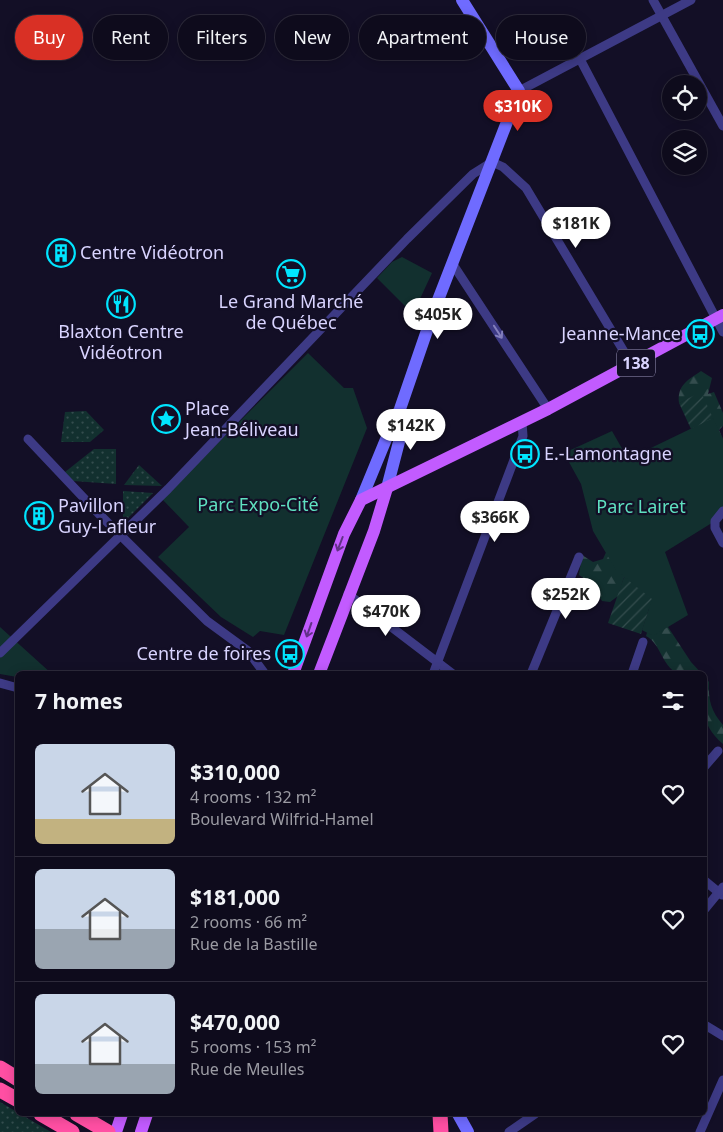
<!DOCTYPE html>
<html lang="en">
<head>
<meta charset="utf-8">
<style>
  body { margin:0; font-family:"Noto Sans",sans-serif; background:#1c1929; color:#f1f3f6; height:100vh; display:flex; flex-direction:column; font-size:19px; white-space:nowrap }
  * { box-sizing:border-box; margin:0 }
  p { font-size:16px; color:#9b9ba3 }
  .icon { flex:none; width:28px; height:28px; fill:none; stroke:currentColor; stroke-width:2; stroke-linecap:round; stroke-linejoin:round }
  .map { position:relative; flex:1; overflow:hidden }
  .side { position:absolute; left:15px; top:671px; width:692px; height:445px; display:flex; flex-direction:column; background:#0e0b1c; border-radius:8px; box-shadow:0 2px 12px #0003,0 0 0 1px #2e2b3b }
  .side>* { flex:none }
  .hud { position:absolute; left:15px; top:15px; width:694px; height:45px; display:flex; gap:10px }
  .buttons { position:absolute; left:662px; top:75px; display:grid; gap:10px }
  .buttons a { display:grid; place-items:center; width:45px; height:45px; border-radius:50%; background:#0e0b1c; box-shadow:0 2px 12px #0003,0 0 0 1px #2e2b3b; font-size:25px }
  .price { position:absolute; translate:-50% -42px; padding:0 11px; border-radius:18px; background:#fff; color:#222; font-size:16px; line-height:32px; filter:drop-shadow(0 1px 2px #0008) }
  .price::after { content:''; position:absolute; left:50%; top:30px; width:15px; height:11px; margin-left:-8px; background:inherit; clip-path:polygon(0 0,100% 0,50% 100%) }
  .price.on { background:#d93025; color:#fff }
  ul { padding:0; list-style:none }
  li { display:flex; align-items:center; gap:15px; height:125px; padding:0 20px }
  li+li { border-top:1px solid #2e2b3b }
  li span { display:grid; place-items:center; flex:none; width:140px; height:100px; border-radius:8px; color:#555 }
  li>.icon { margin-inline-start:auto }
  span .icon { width:60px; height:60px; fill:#fffc; stroke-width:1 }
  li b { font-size:21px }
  h2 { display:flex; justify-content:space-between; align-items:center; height:60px; padding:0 20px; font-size:21px }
  .chip { padding:0 18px; border-radius:22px; background:#0e0b1c; box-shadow:0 2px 12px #0003,0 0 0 1px #2e2b3b; font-size:18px; line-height:45px }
  .chip.on { background:#d93025; color:#fff }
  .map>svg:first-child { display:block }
</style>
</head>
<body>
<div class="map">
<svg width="723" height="1132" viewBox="0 0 723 1132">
  <defs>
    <pattern id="grass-dots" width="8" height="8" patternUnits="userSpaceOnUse" patternTransform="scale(1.25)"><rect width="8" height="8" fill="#12302f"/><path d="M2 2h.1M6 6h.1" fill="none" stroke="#344d4e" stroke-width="1.8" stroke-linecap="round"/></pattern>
    <pattern id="forest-firs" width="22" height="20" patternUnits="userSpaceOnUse" patternTransform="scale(1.25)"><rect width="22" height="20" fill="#12302f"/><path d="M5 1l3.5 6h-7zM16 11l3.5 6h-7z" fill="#344d4e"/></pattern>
    <pattern id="garden-furrows" width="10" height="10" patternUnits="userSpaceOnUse" patternTransform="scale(1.25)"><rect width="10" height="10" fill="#12302f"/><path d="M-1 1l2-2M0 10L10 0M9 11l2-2" fill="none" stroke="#344d4e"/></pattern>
  </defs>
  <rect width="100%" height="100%" fill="#130f26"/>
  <!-- grass -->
  <g fill="url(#grass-dots)">
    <path d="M86 411 104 430 90 442H61L65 412Z"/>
    <path d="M94 449H116V484L73 481 65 472Z"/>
    <path d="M139 465 162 486 124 485Z"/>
    <path d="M123 491 153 493 123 523Z"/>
    <path d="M0 1102 51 1132H0Z"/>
  </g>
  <!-- forest -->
  <g fill="url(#forest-firs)">
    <path d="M701 371 712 378 708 394 714 392 723 413V426L719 430 723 439 689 445 701 393 679 403C677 385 688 380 701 371Z"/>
    <path d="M608 548 670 611 668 627 691 662 702 674C695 674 688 675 681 674 662 670 662 644 646 636L653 613 624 577 618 596 610 602 602 601 589 582 579 575 582 555 593 562 603 559Z"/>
    <path d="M705 677 709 682C708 700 711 711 723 725V744C698 722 705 708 705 677Z"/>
  </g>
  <!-- park -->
  <g fill="#12302f">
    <path d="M402 257 432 273 413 314 377 278 392 262Z"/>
    <path d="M308 353 344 388H353L367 428 284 635 260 631 253 637 221 617 158 557 189 527 162 499Z"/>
    <path d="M713 418 723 439V511L715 521 665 552 688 615 653 636 642 630 652 599 616 570 593 531 581 484 564 453 612 431 628 459Z"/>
    <path d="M0 627 52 674H18L17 677 0 674Z"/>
  </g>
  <!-- garden -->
  <g fill="url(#garden-furrows)">
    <path d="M701 392 713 418 691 429 679 403Z"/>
    <path d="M624 577 652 599 641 634 608 623Z"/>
  </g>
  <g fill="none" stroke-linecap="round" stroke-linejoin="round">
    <!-- street -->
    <g stroke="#3d3a85" stroke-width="9">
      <path d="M653 0 723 126"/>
      <path d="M580 59 723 332"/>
      <path d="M519 91 691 0"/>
      <path d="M452 263 548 409"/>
      <path d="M28 439 98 513 207 621 248 651 265 674"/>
      <path d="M723 511 715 521V528L723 543"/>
      <path d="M348 594 453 674"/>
      <path d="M0 653 168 489 407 239 473 174 492 162 503 167 526 188 632 365"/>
      <path d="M433 674 523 436 522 422"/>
      <path d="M531 674 579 557"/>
      <path d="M632 674 643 642"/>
      <path d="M0 683 18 688"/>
      <path d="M705 766 718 751"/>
      <path d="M705 881 722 895"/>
      <path d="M705 909 723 887"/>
      <path d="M705 1025 723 1036"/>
      <path d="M509 1132 535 1114"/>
      <path d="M700 1132 723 1080"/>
    </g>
    <!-- secondary -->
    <g stroke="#6f6bff" stroke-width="12">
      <path d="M387 488 400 438V412"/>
      <path d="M361 500 389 432 400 409 433 313 519 91 462 0"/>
      <path d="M458 1114 468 1132"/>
    </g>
    <!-- primary -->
    <g stroke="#c25bff" stroke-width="12">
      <path d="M293 674 344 534 361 500 548 409 723 315"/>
      <path d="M319 674 374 531 387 488"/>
      <path d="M116 1132 122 1114"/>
      <path d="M141 1132 147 1114"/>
    </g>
    <!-- highway -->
    <g stroke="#ff4fa3" stroke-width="15">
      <path d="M0 1068 18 1079"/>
      <path d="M0 1090 18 1100"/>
      <path d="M41 1114 72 1132"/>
      <path d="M77 1114 108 1132"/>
      <path d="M440 1114 441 1132"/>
    </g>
  </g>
  <!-- one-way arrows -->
  <defs><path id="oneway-shaft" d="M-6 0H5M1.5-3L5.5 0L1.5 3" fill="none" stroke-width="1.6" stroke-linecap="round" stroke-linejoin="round" transform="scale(1.25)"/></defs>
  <use stroke="#837fbc" href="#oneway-shaft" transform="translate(498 332) rotate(57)"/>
  <g stroke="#623188">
    <use href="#oneway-shaft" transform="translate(340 544) rotate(111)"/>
    <use href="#oneway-shaft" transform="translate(309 630) rotate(109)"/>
  </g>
  <!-- icons -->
  <defs>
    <symbol id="building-ring" viewBox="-11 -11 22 22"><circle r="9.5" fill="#130f26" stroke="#00e5ff" stroke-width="1.5"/><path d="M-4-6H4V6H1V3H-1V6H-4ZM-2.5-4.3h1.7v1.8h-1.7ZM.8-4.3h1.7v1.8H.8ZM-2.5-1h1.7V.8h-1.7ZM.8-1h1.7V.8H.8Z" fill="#00e5ff"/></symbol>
    <symbol id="supermarket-ring" viewBox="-11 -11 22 22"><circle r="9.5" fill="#130f26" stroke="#00e5ff" stroke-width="1.5"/><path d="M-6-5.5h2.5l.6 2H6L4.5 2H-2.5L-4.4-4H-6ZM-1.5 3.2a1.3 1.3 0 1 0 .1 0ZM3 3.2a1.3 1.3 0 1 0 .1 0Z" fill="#00e5ff"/></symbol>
    <symbol id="restaurant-ring" viewBox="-11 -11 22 22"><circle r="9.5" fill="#130f26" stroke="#00e5ff" stroke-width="1.5"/><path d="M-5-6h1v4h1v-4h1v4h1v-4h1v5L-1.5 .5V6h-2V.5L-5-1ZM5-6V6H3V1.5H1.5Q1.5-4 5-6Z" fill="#00e5ff"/></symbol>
    <symbol id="bus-ring" viewBox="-11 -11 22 22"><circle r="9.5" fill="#130f26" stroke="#00e5ff" stroke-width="1.5"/><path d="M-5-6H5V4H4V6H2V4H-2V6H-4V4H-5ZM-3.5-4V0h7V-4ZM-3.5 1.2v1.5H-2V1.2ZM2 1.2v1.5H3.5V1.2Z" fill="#00e5ff"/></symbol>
    <symbol id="sight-ring" viewBox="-11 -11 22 22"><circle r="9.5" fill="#130f26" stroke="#00e5ff" stroke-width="1.5"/><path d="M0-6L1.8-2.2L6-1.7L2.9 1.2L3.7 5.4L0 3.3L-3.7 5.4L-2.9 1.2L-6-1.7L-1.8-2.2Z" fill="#00e5ff"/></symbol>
  </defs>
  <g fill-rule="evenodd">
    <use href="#building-ring" x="45" y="237" width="32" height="32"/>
    <use href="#supermarket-ring" x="275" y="258" width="32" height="32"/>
    <use href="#restaurant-ring" x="105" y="288" width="32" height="32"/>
    <use href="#bus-ring" x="684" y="318" width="32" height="32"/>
    <use href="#sight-ring" x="150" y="403" width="32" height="32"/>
    <use href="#bus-ring" x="509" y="438" width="32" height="32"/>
    <use href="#building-ring" x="23" y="500" width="32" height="32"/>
    <use href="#bus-ring" x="274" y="638" width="32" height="32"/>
  </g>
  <g text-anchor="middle" stroke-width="4.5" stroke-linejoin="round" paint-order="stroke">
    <!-- shield labels -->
    <rect fill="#130f26" stroke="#9e99be" stroke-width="1" x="617" y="349.5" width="38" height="27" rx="4"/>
    <g font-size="16" font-weight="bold" fill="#d9d4ff">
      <text x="636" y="369">138</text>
    </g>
    <!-- poi labels -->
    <g font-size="18" fill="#d9d4ff" stroke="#130f26" text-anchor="start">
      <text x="80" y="259">Centre Vidéotron</text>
      <text x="291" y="308" text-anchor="middle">Le Grand Marché<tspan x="291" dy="21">de Québec</tspan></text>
      <text x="121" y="338" text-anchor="middle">Blaxton Centre<tspan x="121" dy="21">Vidéotron</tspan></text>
      <text x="681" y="340" text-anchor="end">Jeanne-Mance</text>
      <text x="185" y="415">Place<tspan x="185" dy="21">Jean-Béliveau</tspan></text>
      <text x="544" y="460">E.-Lamontagne</text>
      <text x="58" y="512">Pavillon<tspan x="58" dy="21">Guy-Lafleur</tspan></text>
      <text x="271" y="660" text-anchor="end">Centre de foires</text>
    </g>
    <!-- park labels -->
    <g font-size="18" fill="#5fe0c0" stroke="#130f26">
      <text x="258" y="511">Parc Expo-Cité</text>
      <text x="641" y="513">Parc Lairet</text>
    </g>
  </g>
</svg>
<div class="buttons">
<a><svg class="icon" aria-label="locate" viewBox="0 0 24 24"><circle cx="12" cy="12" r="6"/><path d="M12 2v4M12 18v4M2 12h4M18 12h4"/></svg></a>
<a><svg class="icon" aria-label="layers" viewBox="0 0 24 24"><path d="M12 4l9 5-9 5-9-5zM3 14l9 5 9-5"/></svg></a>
</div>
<b class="price on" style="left:518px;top:132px">$310K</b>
<b class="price" style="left:576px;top:249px">$181K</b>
<b class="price" style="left:438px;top:340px">$405K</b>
<b class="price" style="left:411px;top:451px">$142K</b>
<b class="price" style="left:495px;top:543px">$366K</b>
<b class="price" style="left:566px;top:620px">$252K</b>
<b class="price" style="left:386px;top:637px">$470K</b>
<div class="hud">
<a class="chip on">Buy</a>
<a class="chip">Rent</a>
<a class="chip">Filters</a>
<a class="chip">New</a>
<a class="chip">Apartment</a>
<a class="chip">House</a>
</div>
<section class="side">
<h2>7 homes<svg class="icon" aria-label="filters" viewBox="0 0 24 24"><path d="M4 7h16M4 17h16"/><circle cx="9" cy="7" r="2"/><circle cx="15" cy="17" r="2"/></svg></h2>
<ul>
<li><span style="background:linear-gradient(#c9d6e8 75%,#c2b280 0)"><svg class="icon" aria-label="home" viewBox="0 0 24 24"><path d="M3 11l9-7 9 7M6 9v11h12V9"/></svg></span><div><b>$310,000</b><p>4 rooms · 132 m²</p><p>Boulevard Wilfrid-Hamel</p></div><svg class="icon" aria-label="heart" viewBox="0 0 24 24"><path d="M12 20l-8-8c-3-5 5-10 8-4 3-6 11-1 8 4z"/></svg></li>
<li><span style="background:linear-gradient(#c9d6e8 60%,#9aa5b1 0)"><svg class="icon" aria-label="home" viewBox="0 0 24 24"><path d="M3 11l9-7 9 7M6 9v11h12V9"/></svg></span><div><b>$181,000</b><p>2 rooms · 66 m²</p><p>Rue de la Bastille</p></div><svg class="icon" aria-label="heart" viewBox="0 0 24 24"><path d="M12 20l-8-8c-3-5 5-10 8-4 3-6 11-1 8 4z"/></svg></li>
<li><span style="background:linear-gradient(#c9d6e8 70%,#9aa5b1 0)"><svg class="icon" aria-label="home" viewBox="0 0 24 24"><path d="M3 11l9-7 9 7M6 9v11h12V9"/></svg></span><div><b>$470,000</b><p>5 rooms · 153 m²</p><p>Rue de Meulles</p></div><svg class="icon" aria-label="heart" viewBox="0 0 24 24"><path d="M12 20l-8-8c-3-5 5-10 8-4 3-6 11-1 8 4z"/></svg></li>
</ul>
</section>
</div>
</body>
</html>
